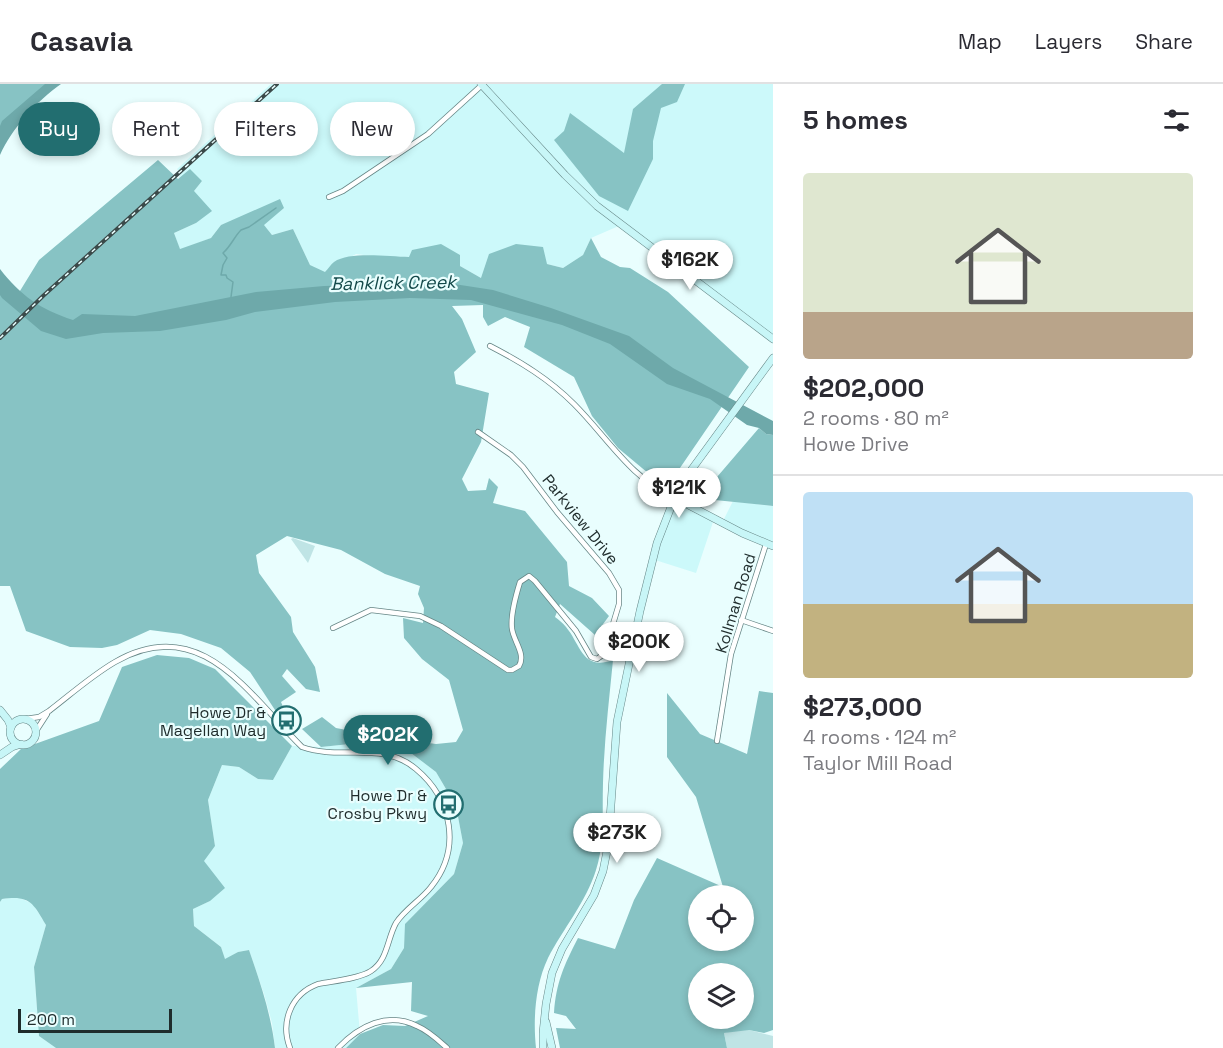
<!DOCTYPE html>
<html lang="en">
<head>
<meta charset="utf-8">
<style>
  body { margin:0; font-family:"Space Grotesk",sans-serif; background:#f7f7f7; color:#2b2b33; height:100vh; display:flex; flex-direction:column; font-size:22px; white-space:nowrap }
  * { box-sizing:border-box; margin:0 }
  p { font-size:20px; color:#7c7c81 }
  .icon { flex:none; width:33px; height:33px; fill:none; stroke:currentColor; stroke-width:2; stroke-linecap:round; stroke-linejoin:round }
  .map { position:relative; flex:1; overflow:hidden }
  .details { display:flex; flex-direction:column; background:#fff; width:450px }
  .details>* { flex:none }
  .banner { position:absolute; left:18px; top:18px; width:570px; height:54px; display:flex; gap:12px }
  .controls { position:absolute; left:688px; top:801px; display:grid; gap:12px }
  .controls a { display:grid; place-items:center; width:66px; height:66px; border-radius:50%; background:#fff; box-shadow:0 3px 9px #0003; font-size:30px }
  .scale { position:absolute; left:18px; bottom:15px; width:154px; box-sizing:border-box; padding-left:6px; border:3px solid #1f2c2c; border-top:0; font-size:16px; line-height:21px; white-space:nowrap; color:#1f2c2c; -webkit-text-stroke:4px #e9fefe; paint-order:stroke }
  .price { position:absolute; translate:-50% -51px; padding:0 14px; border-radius:21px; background:#fff; color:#222; font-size:20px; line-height:39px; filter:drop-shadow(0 2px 3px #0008) }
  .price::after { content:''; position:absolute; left:50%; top:36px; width:18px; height:14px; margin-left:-9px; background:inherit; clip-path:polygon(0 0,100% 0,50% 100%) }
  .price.selected { background:#226e70; color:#fff }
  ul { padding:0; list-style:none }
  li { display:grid; align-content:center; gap:12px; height:318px; padding:0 30px }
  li+li { border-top:2px solid #e1e1e2 }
  li span { display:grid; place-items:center; height:186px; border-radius:6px; color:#555 }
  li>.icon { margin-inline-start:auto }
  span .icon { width:108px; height:108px; fill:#fffc; stroke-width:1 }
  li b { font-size:26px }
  h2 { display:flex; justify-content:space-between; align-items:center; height:72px; padding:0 30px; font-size:26px }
  .tag { padding:0 21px; border-radius:27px; background:#fff; box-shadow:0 3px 9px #0003; font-size:21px; line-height:54px }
  .tag.selected { background:#226e70; color:#fff }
  header { display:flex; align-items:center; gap:36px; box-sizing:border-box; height:84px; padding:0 30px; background:#fff; border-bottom:2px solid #e1e1e2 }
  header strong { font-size:28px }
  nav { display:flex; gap:33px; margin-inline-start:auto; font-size:21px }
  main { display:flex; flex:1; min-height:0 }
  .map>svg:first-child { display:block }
</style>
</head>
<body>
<header>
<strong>Casavia</strong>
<nav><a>Map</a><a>Layers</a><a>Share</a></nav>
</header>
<main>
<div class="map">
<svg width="773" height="964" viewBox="0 0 773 964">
  <rect width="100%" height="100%" fill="#e9fefe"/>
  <!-- built -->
  <g fill="#ccf9fa">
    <path d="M271 0H773V255L621 141 591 154 583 171 563 184 547 180 481 194 460 182 409 173H380L356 170 325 189 310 181 293 145 272 151 263 140 284 124 221 141 211 154 180 166 174 149 196 139 194 107 202 97 179 95 180 89 177 85Z"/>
    <path d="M675 414 714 435 696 489 652 475Z"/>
    <path d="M733 417 773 422V462L722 439Z"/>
    <path d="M369 658 407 666 436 688 456 722 463 759 454 790 406 839 404 864 391 885 356 904 360 950 346 964H275L272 939 264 910 249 866 238 868 225 876 221 863 194 842 193 825 210 817 203 777 215 762 208 716 222 681 239 683 258 695 273 696 292 662 321 663Z"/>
    <path d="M18 813 33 820 46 841 34 883 39 952 56 964H0V818L2 815Z"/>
  </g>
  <!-- green -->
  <g fill="#bfe4e5">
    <path d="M293 454 315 462 308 479 291 455Z"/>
    <path d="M735 946H749L773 952V964H727L724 949Z"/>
  </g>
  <!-- forest -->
  <g fill="#87c3c4" fill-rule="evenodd">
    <path d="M0 0H53L0 62Z"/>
    <path d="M662 0H685L677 18 661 24 653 57V75L628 127 599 112 554 56 564 47 570 29 624 69 633 25Z"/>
    <path d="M158 76 178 95 190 85 202 97 194 107 212 127 196 139 174 149 180 165 211 154 221 141 280 115 284 124 264 141 272 151 293 145 310 181 325 188C328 185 331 180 334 178 350 167 389 173 409 173L412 166 441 160 460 171V182L481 194 489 170 516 160 543 163 547 180 563 184 583 171 591 154 601 173 620 183 630 184 668 208 749 283 669 400 654 394 618 364 592 332 574 293 524 263 530 243 505 233 488 242 483 233V221L452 222 462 235 476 268 454 288 456 300 489 309 481 358 462 395 468 407 486 406 489 394 498 403 493 419 525 427 567 478 569 502 592 514 609 532 595 551 560 520 555 533C559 536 563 539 566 543 581 561 582 587 613 576 609 617 604 658 603 699 602 727 605 759 596 786 586 818 563 845 548 874 535 901 533 936 536 964H346L360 950 383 941 405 942 428 932 411 927 412 898 356 904 391 885 404 864 405 840 454 790 463 759 456 722 436 688 407 666 369 658 321 663 302 645 322 633 336 644 378 652 436 660 456 658 463 646 449 596 422 575 404 554 403 534 423 539 424 524 418 510 420 502 385 490 341 466 287 452 256 471 259 489 291 533 293 548 315 583 320 608 306 605 287 585 282 592 296 608 281 618 284 625 275 626 250 588 221 564 181 550 150 546 117 561 102 564 70 563 26 547 10 502H0V198L15 215 39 176Z"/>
    <path d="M759 344 766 350 773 351V422L715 416 721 405 717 393Z"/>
    <path d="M157 571 189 574 215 585 292 662 273 696 258 695 239 683 222 681 208 716 215 762 204 777 225 804 210 817 193 825 194 842 221 863 225 875 238 868 249 866C260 898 271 930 275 964H56L39 952 34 883 46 841C33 819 30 811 2 815L0 818V685L21 665 99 637 122 583Z"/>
    <path d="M759 607 773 609V946L764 949 749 946 724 949 727 964H560L556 944 576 945 566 932 554 929C556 899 564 881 578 854L615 865 634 816 657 774 723 803 696 713 667 673V609L700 650 747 670ZM699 812H744V856H699ZM699 890H744V934H699Z"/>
  </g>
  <!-- water -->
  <g fill="#6ea9aa">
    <path d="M45 0H61C37 17 12 44 0 71V42L2 37Z"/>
    <path d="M0 185C21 212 40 225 73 236L82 230 135 232 256 208 324 202 401 200 428 196 493 206 551 224 629 252 673 284 773 337V351L766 350 759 344 747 341 710 315 667 300 610 260 562 241 471 216 410 214 335 218 255 228 226 236 160 247 103 249 66 255 41 247 2 214 0 211Z"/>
  </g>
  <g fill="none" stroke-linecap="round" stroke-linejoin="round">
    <!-- stream -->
    <path stroke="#6ea9aa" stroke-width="1.5" d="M231 213 233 198 227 194 226 191H221L223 181 227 174 223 169C231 162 234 153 241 146L249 143 276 124"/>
    <defs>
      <g id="street">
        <path d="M329 113 343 107 428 50 483 0"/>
        <path d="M490 262C521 278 549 295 574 320 607 353 631 395 675 414"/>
        <path d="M741 536 773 547"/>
        <path d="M333 544 371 526 420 532 441 542 508 586H512L519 582C526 570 514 558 512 545 510 531 516 511 520 498L529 492 535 497 576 547 591 573 597 575 604 570 619 520V506L609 489 557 428 523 383 511 371 478 348"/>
        <path d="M607 559 632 563"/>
        <path d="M606 564 631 569"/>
        <path d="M25 635 39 633 49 627C70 611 91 592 115 578 201 528 249 611 302 663 341 677 382 656 416 685 452 715 462 765 431 803 421 816 405 825 396 839 387 855 388 876 371 887 359 895 332 897 318 900 291 910 280 938 290 964"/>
        <path d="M36 647 47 630"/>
        <path d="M717 657 731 570 766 460"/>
        <path d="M338 964C359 942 388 927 417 942 429 947 438 956 447 964"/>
      </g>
      <g id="secondary">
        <path d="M481 0 565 91 597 122 773 255"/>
        <path d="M675 414 742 449 773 462"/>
        <path d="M0 626 8 636 11 643"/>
        <circle cx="23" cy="648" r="13"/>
        <path d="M0 671 12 663 21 660"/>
        <path d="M546 938 552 964"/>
        <path d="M543 964V949L546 920 552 889 562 865 594 811 603 787 608 762 617 638 640 527 657 459 671 423 692 385 773 274"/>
      </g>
    </defs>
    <!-- street casing -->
    <use href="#street" stroke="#668686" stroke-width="6"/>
    <!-- secondary casing -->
    <use href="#secondary" stroke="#668686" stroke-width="8"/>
    <!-- street -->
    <use href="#street" stroke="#fff" stroke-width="4.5"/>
    <!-- secondary -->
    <use href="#secondary" stroke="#c8f6f7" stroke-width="7"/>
    <defs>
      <path id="rail" d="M0 254 43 212 277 0"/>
    </defs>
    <!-- rail casing -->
    <use href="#rail" stroke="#3b4a4a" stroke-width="4"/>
    <!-- rail -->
    <use href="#rail" stroke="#e9fefe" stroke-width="1.5" stroke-dasharray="4.5" stroke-linecap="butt"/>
  </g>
  <!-- icons -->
  <defs>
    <symbol id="bus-ring" viewBox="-11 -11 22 22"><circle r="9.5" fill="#e9fefe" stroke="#226e70" stroke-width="1.5"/><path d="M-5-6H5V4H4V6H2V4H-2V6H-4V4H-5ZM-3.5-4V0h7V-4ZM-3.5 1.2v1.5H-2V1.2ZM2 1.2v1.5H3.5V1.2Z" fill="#226e70"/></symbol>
  </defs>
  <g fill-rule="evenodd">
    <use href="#bus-ring" x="270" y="620" width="33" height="33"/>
    <use href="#bus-ring" x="432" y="704" width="33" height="33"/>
  </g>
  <g text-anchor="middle" stroke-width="4.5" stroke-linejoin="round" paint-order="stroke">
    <!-- street labels -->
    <g font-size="16" fill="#1f2c2c" stroke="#e9fefe">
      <text transform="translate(581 435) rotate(51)" y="6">Parkview Drive</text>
      <text transform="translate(735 519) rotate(-73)" y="6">Kollman Road</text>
    </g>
    <!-- poi labels -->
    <g font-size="16" fill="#1f2c2c" stroke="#e9fefe" text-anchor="end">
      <text x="266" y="634">Howe Dr &amp;<tspan x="266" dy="18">Magellan Way</tspan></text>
      <text x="427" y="717">Howe Dr &amp;<tspan x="427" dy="18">Crosby Pkwy</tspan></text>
    </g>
    <!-- water labels -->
    <g font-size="18" font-style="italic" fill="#13494a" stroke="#e9fefe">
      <text transform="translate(393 199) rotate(-1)" y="6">Banklick Creek</text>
    </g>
  </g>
</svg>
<div class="controls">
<a><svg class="icon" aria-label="locate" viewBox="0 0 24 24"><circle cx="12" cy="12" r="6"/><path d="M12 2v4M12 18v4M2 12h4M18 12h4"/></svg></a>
<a><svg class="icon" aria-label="layers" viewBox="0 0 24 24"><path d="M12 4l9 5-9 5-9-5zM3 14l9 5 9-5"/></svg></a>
</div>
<div class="scale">200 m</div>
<b class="price" style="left:690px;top:207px">$162K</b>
<b class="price" style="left:679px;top:435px">$121K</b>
<b class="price" style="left:639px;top:589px">$200K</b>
<b class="price selected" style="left:388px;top:682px">$202K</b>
<b class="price" style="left:617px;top:780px">$273K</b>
<div class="banner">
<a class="tag selected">Buy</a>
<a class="tag">Rent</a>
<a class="tag">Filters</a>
<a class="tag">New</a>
</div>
</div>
<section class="details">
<h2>5 homes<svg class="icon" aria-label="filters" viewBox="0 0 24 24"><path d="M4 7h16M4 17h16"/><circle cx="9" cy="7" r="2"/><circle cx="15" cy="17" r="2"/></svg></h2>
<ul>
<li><span style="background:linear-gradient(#dfe7d0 75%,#b9a48a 0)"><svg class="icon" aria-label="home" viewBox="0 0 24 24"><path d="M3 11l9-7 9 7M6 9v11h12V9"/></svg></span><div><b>$202,000</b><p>2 rooms · 80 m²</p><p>Howe Drive</p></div></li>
<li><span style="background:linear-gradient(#bfe0f5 60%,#c2b280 0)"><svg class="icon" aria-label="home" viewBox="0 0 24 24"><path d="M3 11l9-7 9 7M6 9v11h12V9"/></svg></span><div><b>$273,000</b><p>4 rooms · 124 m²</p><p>Taylor Mill Road</p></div></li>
</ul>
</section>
</main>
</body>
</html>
